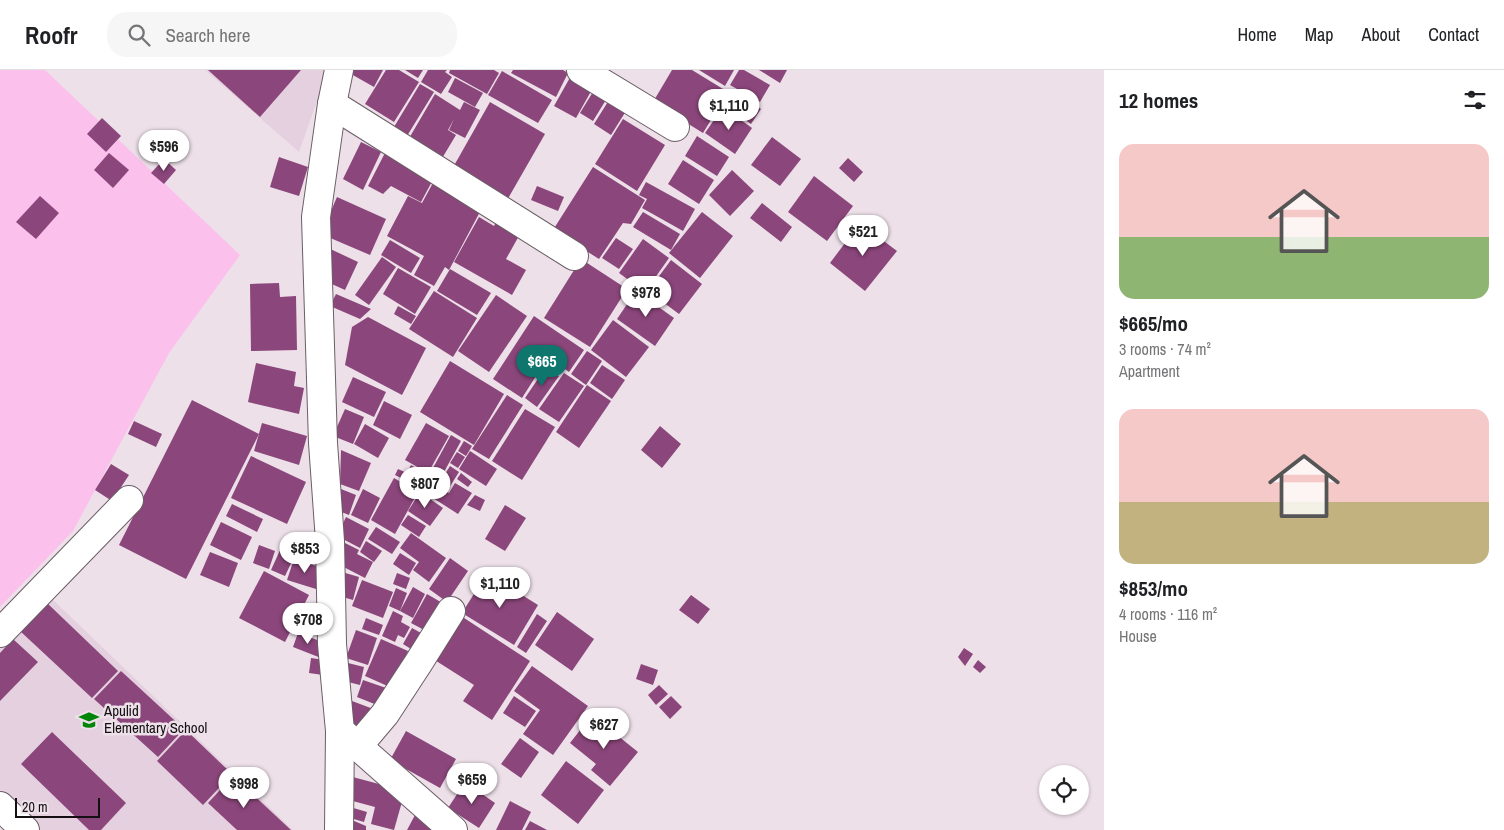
<!DOCTYPE html>
<html lang="en">
<head>
<meta charset="utf-8">
<style>
  body { margin:0; font-family:"Archivo Narrow",sans-serif; background:#f6f6f6; color:#202124; height:100vh; display:flex; flex-direction:column; font-size:19px; white-space:nowrap }
  * { box-sizing:border-box; margin:0 }
  p { font-size:16px; color:#757577 }
  .icon { flex:none; width:28px; height:28px; fill:none; stroke:currentColor; stroke-width:2; stroke-linecap:round; stroke-linejoin:round }
  .map { position:relative; flex:1; overflow:hidden }
  .side { display:flex; flex-direction:column; background:#fff; width:400px }
  .side>* { flex:none }
  .fabs { position:absolute; left:1039px; top:695px; display:grid; gap:10px }
  .fabs a { display:grid; place-items:center; width:50px; height:50px; border-radius:50%; background:#fff; box-shadow:0 1px 4px #0004; font-size:25px }
  .scale { position:absolute; left:15px; bottom:12px; width:85px; box-sizing:border-box; padding-left:5px; border:2px solid #130f12; border-top:0; font-size:14px; line-height:18px; white-space:nowrap; color:#130f12; -webkit-text-stroke:4px #ede0e9; paint-order:stroke }
  .price { position:absolute; translate:-50% -42px; padding:0 11px; border-radius:18px; background:#fff; color:#222; font-size:16px; line-height:32px; filter:drop-shadow(0 1px 2px #0008) }
  .price::after { content:''; position:absolute; left:50%; top:30px; width:15px; height:11px; margin-left:-8px; background:inherit; clip-path:polygon(0 0,100% 0,50% 100%) }
  .price.active { background:#0f766e; color:#fff }
  ul { padding:0; list-style:none }
  li { display:grid; align-content:center; gap:10px; height:265px; padding:0 15px }
  li span { display:grid; place-items:center; height:155px; border-radius:15px; color:#555 }
  li>.icon { margin-inline-start:auto }
  span .icon { width:90px; height:90px; fill:#fffc; stroke-width:1 }
  li b { font-size:21px }
  h2 { display:flex; justify-content:space-between; align-items:center; height:60px; padding:0 15px; font-size:21px }
  header { display:flex; align-items:center; gap:30px; box-sizing:border-box; height:70px; padding:0 25px; background:#fff; border-bottom:1px solid #e0e0e0 }
  header strong { font-size:24px }
  nav { display:flex; gap:28px; margin-inline-start:auto; font-size:18px }
  .search { width:350px; height:45px; background:#f6f6f6; display:flex; align-items:center; gap:12px; box-sizing:border-box; padding:0 18px; border-radius:20px; color:#757577; font-size:19px }
  main { display:flex; flex:1; min-height:0 }
  .map>svg:first-child { display:block }
</style>
</head>
<body>
<header>
<strong>Roofr</strong>
<div class="search"><svg class="icon" aria-label="search" viewBox="0 0 24 24"><circle cx="10" cy="10" r="6"/><path d="M15 15l6 6"/></svg>Search here</div>
<nav><a>Home</a><a>Map</a><a>About</a><a>Contact</a></nav>
</header>
<main>
<div class="map">
<svg width="1104" height="760" viewBox="0 0 1104 760">
  <rect width="100%" height="100%" fill="#ede0e9"/>
  <!-- built -->
  <g fill="#e5d0df">
    <path d="M205 0H328L299 82Z"/>
    <path d="M49 526 293 760H40L0 721V579Z"/>
  </g>
  <!-- green -->
  <path fill="#fcc0ec" d="M0 0H45L240 185 169 283 73 461 0 537Z"/>
  <!-- building -->
  <g fill="#8b467b">
    <path d="M208 0H301L260 47Z"/>
    <path d="M344 0H383L374 17Z"/>
    <path d="M386 0H399L419 12 394 52 365 34Z"/>
    <path d="M405 0H423L418 8Z"/>
    <path d="M428 0H447L445 2 452 7 441 24 421 12Z"/>
    <path d="M450 0H494L499 3 487 24 449 3Z"/>
    <path d="M513 0H563L568 3 556 27 511 3Z"/>
    <path d="M672 0H692L728 22 703 63 653 32Z"/>
    <path d="M699 0H734L725 16Z"/>
    <path d="M739 0H744L770 15 760 32 730 15Z"/>
    <path d="M759 0H787L780 13Z"/>
    <path d="M502 1 552 30 538 53 488 25Z"/>
    <path d="M572 4 594 16 576 48 554 36Z"/>
    <path d="M455 8 483 23 475 37 448 22Z"/>
    <path d="M420 14 434 22 407 66 394 57Z"/>
    <path d="M596 17 609 25 593 51 580 43Z"/>
    <path d="M735 22 761 39 751 54 725 36Z"/>
    <path d="M435 24 460 40 464 32 480 40 465 68 449 60 454 49 448 60 456 65 441 90 408 70Z"/>
    <path d="M609 30 626 41 611 65 594 54Z"/>
    <path d="M490 32 545 64 506 132 451 101Z"/>
    <path d="M723 37 752 58 735 84 705 63Z"/>
    <path d="M102 48 121 66 106 82 87 64Z"/>
    <path d="M623 49 665 75 637 121 595 94Z"/>
    <path d="M697 66 729 87 717 106 685 86Z"/>
    <path d="M772 67 801 89 780 116 751 95Z"/>
    <path d="M361 72 381 82 363 120 343 109Z"/>
    <path d="M387 79 436 104 421 132 391 116 383 124 368 116Z"/>
    <path d="M109 83 129 100 113 118 94 100Z"/>
    <path d="M279 87 308 97 299 126 270 117Z"/>
    <path d="M848 88 863 102 854 112 839 98Z"/>
    <path d="M164 89 176 100 164 114 151 103Z"/>
    <path d="M683 90 714 110 699 134 668 114Z"/>
    <path d="M593 97 645 130 631 154 623 153 599 189 553 160Z"/>
    <path d="M732 100 754 121 730 146 709 125Z"/>
    <path d="M814 106 853 136 827 171 788 142Z"/>
    <path d="M434 111 482 138 449 200 445 197 434 216 414 205 424 186 387 166 408 126 422 133Z"/>
    <path d="M646 112 695 139 683 161 642 138 647 129 639 125Z"/>
    <path d="M537 116 564 127 558 141 531 130Z"/>
    <path d="M40 126 59 143 36 169 16 152Z"/>
    <path d="M337 127 386 149 370 185 321 164Z"/>
    <path d="M762 133 792 157 781 172 750 148Z"/>
    <path d="M643 142 680 164 671 180 633 157Z"/>
    <path d="M702 142 733 166 700 208 669 183Z"/>
    <path d="M479 147 494 156 497 150 520 164 506 189 526 200 512 225 454 192Z"/>
    <path d="M860 153 897 181 865 221 830 193Z"/>
    <path d="M616 168 633 179 619 199 602 188Z"/>
    <path d="M643 169 669 188 645 222 619 203Z"/>
    <path d="M390 170 420 188 411 203 381 185Z"/>
    <path d="M324 176 358 192 345 220 323 210Z"/>
    <path d="M382 187 396 197 369 235 355 225Z"/>
    <path d="M581 189 627 219 590 277 544 248Z"/>
    <path d="M671 190 702 214 679 244 648 221Z"/>
    <path d="M398 198 431 217 415 244 383 224Z"/>
    <path d="M450 199 491 223 477 245 437 221Z"/>
    <path d="M279 213 280 227 296 226 297 280 251 281 250 214Z"/>
    <path d="M434 221 477 248 453 287 409 259Z"/>
    <path d="M636 221 674 248 655 276 617 249Z"/>
    <path d="M336 224 371 239 360 249 330 236Z"/>
    <path d="M496 225 527 246 489 302 458 281Z"/>
    <path d="M398 236 416 246 411 254 394 244Z"/>
    <path d="M534 246 584 280 569 302 565 299 560 302 545 292 522 328 493 309Z"/>
    <path d="M368 247 426 278 402 325 345 295 352 257Z"/>
    <path d="M613 250 649 277 626 307 591 280Z"/>
    <path d="M587 281 602 291 586 315 571 304Z"/>
    <path d="M450 291 504 324 474 375 420 342Z"/>
    <path d="M256 293 296 302 294 316 304 318 299 344 248 332Z"/>
    <path d="M602 295 625 310 612 329 590 313Z"/>
    <path d="M546 297 559 306 537 337 525 328Z"/>
    <path d="M564 303 584 316 559 352 539 339Z"/>
    <path d="M353 307 386 322 374 347 342 332Z"/>
    <path d="M587 315 611 331 579 378 556 362Z"/>
    <path d="M507 325 523 335 489 389 472 379Z"/>
    <path d="M192 330 259 364 186 509 119 475Z"/>
    <path d="M384 331 412 345 400 369 373 355Z"/>
    <path d="M345 339 364 347 353 374 333 366Z"/>
    <path d="M525 339 555 357 522 410 492 391Z"/>
    <path d="M134 351 162 364 156 377 128 364Z"/>
    <path d="M262 353 307 366 299 395 254 381Z"/>
    <path d="M426 353 449 366 428 403 405 390Z"/>
    <path d="M365 354 389 368 378 388 354 374Z"/>
    <path d="M660 356 681 374 662 398 641 380Z"/>
    <path d="M451 365 461 371 438 413 428 407Z"/>
    <path d="M464 371 472 376 466 386 458 381Z"/>
    <path d="M341 380 371 393 359 421 340 414Z"/>
    <path d="M470 381 497 399 486 416 459 399Z"/>
    <path d="M457 382 465 387 458 398 450 393Z"/>
    <path d="M251 386 306 412 287 454 231 428Z"/>
    <path d="M111 394 129 405 112 431 95 420Z"/>
    <path d="M411 395 426 404 424 407 433 411 427 421 395 405 398 399 407 403Z"/>
    <path d="M450 396 459 402 449 418 440 412Z"/>
    <path d="M461 403 472 412 468 417 457 409Z"/>
    <path d="M394 408 418 422 395 464 371 450Z"/>
    <path d="M455 413 472 423 458 444 433 428 440 417 449 423Z"/>
    <path d="M341 419 356 425 349 445 334 439Z"/>
    <path d="M363 419 380 428 368 453 351 445Z"/>
    <path d="M420 422 443 438 430 456 408 441Z"/>
    <path d="M475 425 485 430 480 441 467 435Z"/>
    <path d="M232 434 263 449 257 462 226 446Z"/>
    <path d="M505 435 526 448 505 481 485 469Z"/>
    <path d="M408 445 426 456 419 467 401 455Z"/>
    <path d="M346 447 369 459 360 478 337 466Z"/>
    <path d="M221 452 252 467 241 490 210 475Z"/>
    <path d="M376 457 400 472 392 484 368 469Z"/>
    <path d="M411 463 446 488 429 512 413 500 419 492 400 478Z"/>
    <path d="M341 471 359 480 357 484 373 492 365 508 332 491Z"/>
    <path d="M366 471 382 481 374 492 360 482Z"/>
    <path d="M259 475 275 481 269 499 253 493Z"/>
    <path d="M281 478 295 485 285 506 271 500Z"/>
    <path d="M210 482 238 493 229 517 200 505Z"/>
    <path d="M400 483 416 493 409 505 393 494Z"/>
    <path d="M450 488 468 501 447 532 429 519Z"/>
    <path d="M294 489 323 498 316 519 287 510Z"/>
    <path d="M264 501 309 525 285 572 239 548Z"/>
    <path d="M342 502 359 507 353 530 336 525Z"/>
    <path d="M397 503 410 508 406 519 393 514Z"/>
    <path d="M487 503 538 535 514 575 462 543Z"/>
    <path d="M362 510 393 522 383 548 352 536Z"/>
    <path d="M413 517 425 524 413 548 400 541Z"/>
    <path d="M396 518 407 523 400 541 389 536Z"/>
    <path d="M427 524 444 534 428 562 411 553Z"/>
    <path d="M691 525 710 539 698 554 679 540Z"/>
    <path d="M46 532 118 601 92 628 20 561Z"/>
    <path d="M393 541 403 546 401 552 410 557 404 568 398 565 395 572 382 566Z"/>
    <path d="M557 542 594 569 572 601 535 575Z"/>
    <path d="M458 544 530 591 492 650 463 631 474 615 430 587Z"/>
    <path d="M537 544 547 551 526 583 517 577Z"/>
    <path d="M366 548 383 555 379 565 362 559Z"/>
    <path d="M412 558 421 563 411 579 403 574Z"/>
    <path d="M356 560 377 568 368 595 346 588Z"/>
    <path d="M298 563 320 571 321 588 293 577Z"/>
    <path d="M13 569 38 592 0 631V583Z"/>
    <path d="M381 569 408 581 392 618 365 606Z"/>
    <path d="M964 578 973 584 965 596 958 587Z"/>
    <path d="M311 588 325 590 323 605 309 603Z"/>
    <path d="M978 590 986 597 980 603 973 597Z"/>
    <path d="M348 593 364 597 360 615 344 611Z"/>
    <path d="M641 594 658 600 653 615 636 609Z"/>
    <path d="M532 596 588 636 553 685 523 664 540 640 514 621Z"/>
    <path d="M121 601 184 659 158 687 94 629Z"/>
    <path d="M363 610 389 619 382 637 357 627Z"/>
    <path d="M659 615 668 624 656 635 648 625Z"/>
    <path d="M514 626 536 641 525 657 503 643Z"/>
    <path d="M671 626 682 637 670 649 659 637Z"/>
    <path d="M352 631 376 640 367 666 342 657Z"/>
    <path d="M592 645 638 682 610 716 591 700 596 694 570 673Z"/>
    <path d="M186 660 232 704 203 735 157 691Z"/>
    <path d="M406 661 456 689 440 718 390 690Z"/>
    <path d="M52 662 126 733 101 760H89L21 694Z"/>
    <path d="M520 668 539 682 521 708 501 694Z"/>
    <path d="M566 691 604 720 578 754 541 725Z"/>
    <path d="M233 706 291 760H237L208 733Z"/>
    <path d="M349 706 405 721 394 760 371 754 375 737 349 730Z"/>
    <path d="M465 712 495 733 479 758 448 738Z"/>
    <path d="M510 731 531 742 522 760H496Z"/>
    <path d="M350 737 367 742 364 752 347 747Z"/>
    <path d="M415 745 447 760H407Z"/>
    <path d="M347 748 366 756V760H346Z"/>
    <path d="M530 751 547 760H525Z"/>
  </g>
  <g fill="none" stroke-linecap="round" stroke-linejoin="round">
    <defs>
      <g id="street">
        <path d="M339 0 332 34 316 147 323 373 330 471 332 574 340 661 339 760"/>
        <path d="M581 0 675 57"/>
        <path d="M332 34 574 186"/>
        <path d="M0 563 129 430"/>
        <path d="M345 665 453 760"/>
        <path d="M358 676 385 644 419 592 451 541"/>
        <path d="M0 736 25 760"/>
      </g>
    </defs>
    <!-- street casing -->
    <use href="#street" stroke="#6a5e66" stroke-width="30"/>
    <!-- street -->
    <use href="#street" stroke="#fff" stroke-width="28"/>
  </g>
  <!-- icons -->
  <defs>
    <symbol id="school-bare" viewBox="-9 -9 18 18"><path d="M0-5L7-2L0 1L-7-2ZM-4 1L0 2.5L4 1V4Q0 6-4 4Z" fill="#008508" stroke="#ede0e9" stroke-width="2.5" paint-order="stroke"/></symbol>
  </defs>
  <g fill-rule="evenodd">
    <use href="#school-bare" x="75" y="636" width="28" height="28"/>
  </g>
  <g text-anchor="middle" stroke-width="5" stroke-linejoin="round" paint-order="stroke">
    <!-- poi labels -->
    <g font-size="15" fill="#130f12" stroke="#ede0e9" text-anchor="start">
      <text x="104" y="646">Apulid<tspan x="104" dy="17">Elementary School</tspan></text>
    </g>
  </g>
</svg>
<div class="fabs">
<a><svg class="icon" aria-label="locate" viewBox="0 0 24 24"><circle cx="12" cy="12" r="6"/><path d="M12 2v4M12 18v4M2 12h4M18 12h4"/></svg></a>
</div>
<div class="scale">20 m</div>
<b class="price" style="left:729px;top:61px">$1,110</b>
<b class="price" style="left:164px;top:102px">$596</b>
<b class="price" style="left:863px;top:187px">$521</b>
<b class="price" style="left:646px;top:248px">$978</b>
<b class="price active" style="left:542px;top:317px">$665</b>
<b class="price" style="left:425px;top:439px">$807</b>
<b class="price" style="left:305px;top:504px">$853</b>
<b class="price" style="left:500px;top:539px">$1,110</b>
<b class="price" style="left:308px;top:575px">$708</b>
<b class="price" style="left:604px;top:680px">$627</b>
<b class="price" style="left:472px;top:735px">$659</b>
<b class="price" style="left:244px;top:739px">$998</b>
</div>
<section class="side">
<h2>12 homes<svg class="icon" aria-label="filters" viewBox="0 0 24 24"><path d="M4 7h16M4 17h16"/><circle cx="9" cy="7" r="2"/><circle cx="15" cy="17" r="2"/></svg></h2>
<ul>
<li><span style="background:linear-gradient(#f6c9c9 60%,#8fb573 0)"><svg class="icon" aria-label="home" viewBox="0 0 24 24"><path d="M3 11l9-7 9 7M6 9v11h12V9"/></svg></span><div><b>$665/mo</b><p>3 rooms · 74 m²</p><p>Apartment</p></div></li>
<li><span style="background:linear-gradient(#f6c9c9 60%,#c2b280 0)"><svg class="icon" aria-label="home" viewBox="0 0 24 24"><path d="M3 11l9-7 9 7M6 9v11h12V9"/></svg></span><div><b>$853/mo</b><p>4 rooms · 116 m²</p><p>House</p></div></li>
</ul>
</section>
</main>
</body>
</html>
